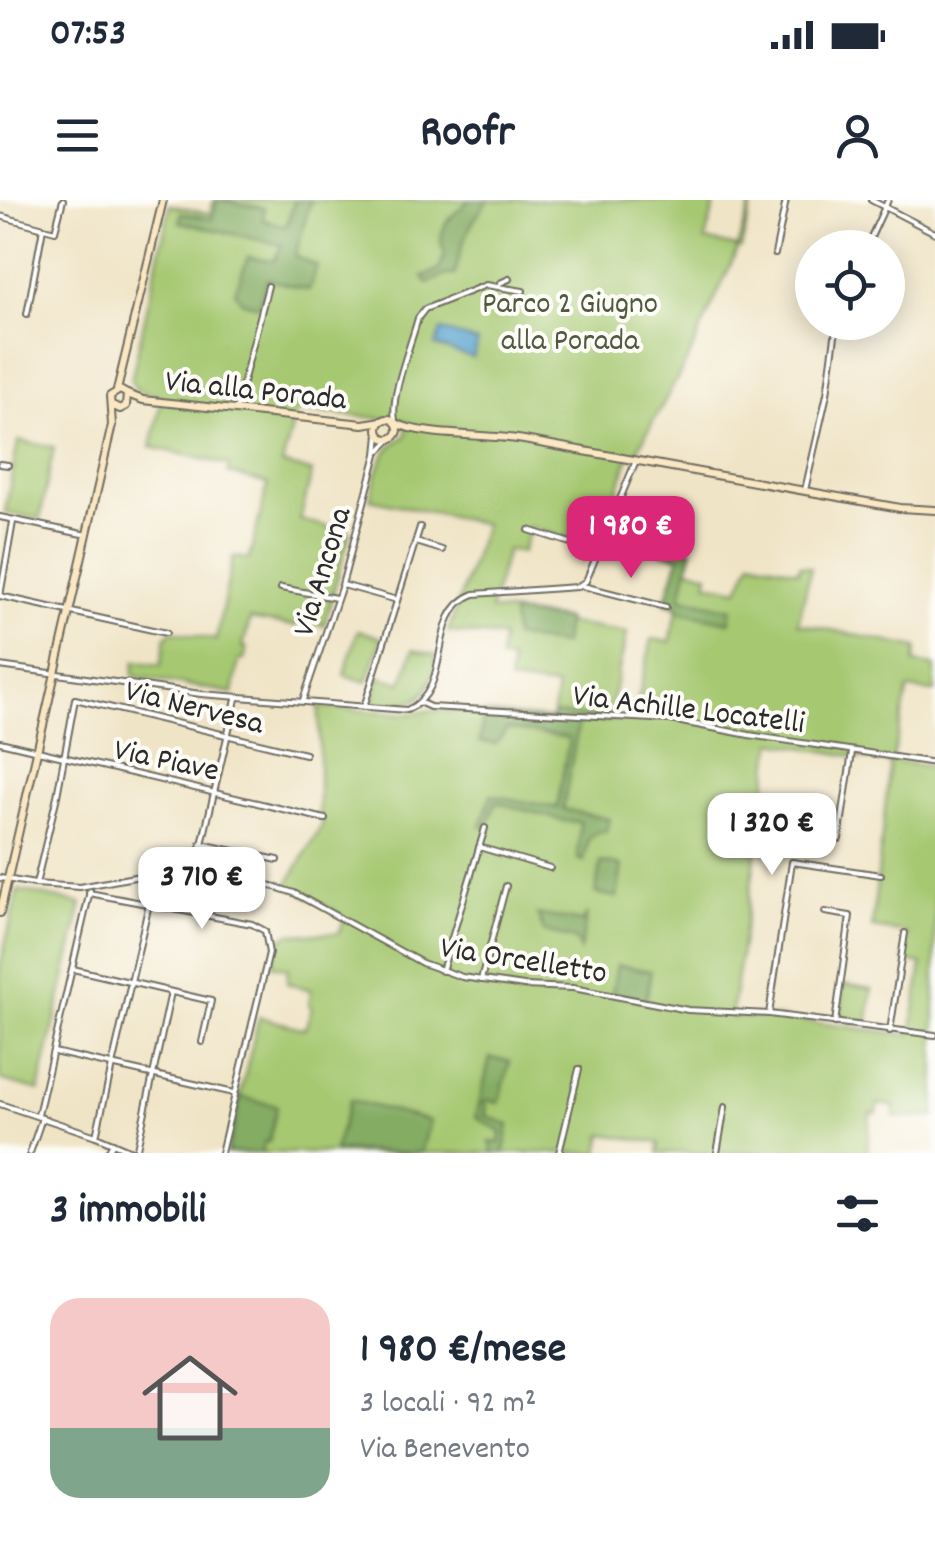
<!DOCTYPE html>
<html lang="it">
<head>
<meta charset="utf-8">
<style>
  body { margin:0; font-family:Dekko,sans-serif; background:#f6f6f7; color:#1f2937; height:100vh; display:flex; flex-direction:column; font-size:38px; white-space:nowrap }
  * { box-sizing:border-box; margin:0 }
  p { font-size:32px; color:#747a83 }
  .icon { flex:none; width:55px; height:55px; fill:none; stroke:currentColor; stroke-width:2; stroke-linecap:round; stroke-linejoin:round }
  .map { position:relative; height:953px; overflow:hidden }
  .details { display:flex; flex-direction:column; background:#fff; flex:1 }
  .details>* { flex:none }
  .controls { position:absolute; left:795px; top:30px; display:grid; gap:20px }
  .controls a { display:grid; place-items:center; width:110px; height:110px; border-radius:50%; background:#fff; box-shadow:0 5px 25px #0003; font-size:50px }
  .price { position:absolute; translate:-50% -85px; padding:0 22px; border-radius:20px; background:#fff; color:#222; font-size:32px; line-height:65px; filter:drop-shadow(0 2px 5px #0008) }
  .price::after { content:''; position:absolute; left:50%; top:60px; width:30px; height:22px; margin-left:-15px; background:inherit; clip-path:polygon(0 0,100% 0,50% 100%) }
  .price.current { background:#db2777; color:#fff }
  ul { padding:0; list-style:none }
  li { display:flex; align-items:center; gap:30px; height:250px; padding:0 50px }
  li+li { border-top:2px solid #e0e1e3 }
  li span { display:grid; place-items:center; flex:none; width:280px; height:200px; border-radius:30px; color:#555 }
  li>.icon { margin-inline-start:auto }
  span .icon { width:120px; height:120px; fill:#fffc; stroke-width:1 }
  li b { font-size:42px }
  h2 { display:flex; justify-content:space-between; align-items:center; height:120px; padding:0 50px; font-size:42px }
  .status { display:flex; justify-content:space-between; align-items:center; height:70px; padding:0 50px; background:#fff; direction:ltr }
  .status svg { height:28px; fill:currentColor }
  header { display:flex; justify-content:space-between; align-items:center; height:130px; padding:0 50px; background:#fff; font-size:45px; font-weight:700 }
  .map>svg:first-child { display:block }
</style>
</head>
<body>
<div class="status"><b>07:53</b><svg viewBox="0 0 49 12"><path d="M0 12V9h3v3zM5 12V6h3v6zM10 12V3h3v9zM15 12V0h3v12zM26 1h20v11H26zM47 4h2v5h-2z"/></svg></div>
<header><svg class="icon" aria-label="menu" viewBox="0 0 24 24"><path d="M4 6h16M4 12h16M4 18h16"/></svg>Roofr<svg class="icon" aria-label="person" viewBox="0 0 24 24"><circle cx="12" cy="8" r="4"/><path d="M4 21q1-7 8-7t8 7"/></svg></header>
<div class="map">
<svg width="935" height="953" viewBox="0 0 935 953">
  <rect width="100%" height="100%" fill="#fdfcf7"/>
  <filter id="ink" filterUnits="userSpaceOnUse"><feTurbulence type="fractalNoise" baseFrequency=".01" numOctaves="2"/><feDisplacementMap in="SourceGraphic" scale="20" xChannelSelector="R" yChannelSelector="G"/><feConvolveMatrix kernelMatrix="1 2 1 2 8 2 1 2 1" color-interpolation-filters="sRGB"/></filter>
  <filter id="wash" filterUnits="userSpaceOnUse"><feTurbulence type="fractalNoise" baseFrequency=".0048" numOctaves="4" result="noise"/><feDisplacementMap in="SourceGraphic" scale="40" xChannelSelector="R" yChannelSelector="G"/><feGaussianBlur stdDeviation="2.25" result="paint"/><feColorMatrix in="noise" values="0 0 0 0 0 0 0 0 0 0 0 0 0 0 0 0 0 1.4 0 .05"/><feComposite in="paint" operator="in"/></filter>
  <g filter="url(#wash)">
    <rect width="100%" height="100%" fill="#f0e4c6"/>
    <!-- green -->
    <g fill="#a6c871" stroke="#687a4e" stroke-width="2.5" fill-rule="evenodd">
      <path d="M214 0H716L705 40 737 47 753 0 741 48H738L688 159 634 256H629L606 325 693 350 688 368 708 374 707 383 739 389 752 360 798 371 800 365 811 368 798 423 917 448 914 463 935 466V492L908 489 892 561 935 567V917H894V906L878 904 877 913H870L867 953H658L659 943 603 934 599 953H226L259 817 305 829 312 807 309 805 311 790 287 783 288 769 272 765 278 742 288 734 339 733 344 720 342 715 287 685 323 624 319 614V507L407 514 434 510 552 519 557 487 509 482 511 461 500 459 502 437 448 432 485 324 370 299C377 273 379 249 406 236L407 221 297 210 282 264 312 272 300 320 350 332 324 426 304 420 294 426 250 419 243 447 247 448 244 460H239L233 493 133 476 135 461 161 465 166 436H169L171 431 216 440 233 357 249 359 268 284 228 273 229 265 151 247 162 197 137 190 131 181 170 5 210 14ZM530 327 593 347 602 336 679 357 665 403 678 407 670 442 652 439 633 521 608 520 627 433 567 423 566 419 490 410 507 350 522 352ZM773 542 890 563 872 728 908 733 904 761 922 764 911 835 771 817 731 816Z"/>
      <path d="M18 241 54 247 40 319 5 313Z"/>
      <path d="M358 430 382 438 367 482 344 475Z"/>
      <path d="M413 450 436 455C430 503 418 505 373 504L379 477 402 483Z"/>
      <path d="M18 690 82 704 39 891 0 880V766Z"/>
      <path d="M843 784 872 789 868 822 841 820Z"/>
    </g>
    <!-- forest -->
    <g fill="#84ac63" stroke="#586c47" stroke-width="2.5">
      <path d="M217 0 264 8 263 20 286 26 295 0H311L295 56 317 66 309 90 267 79 259 106 242 102 235 92 248 57 274 61 282 45 180 22 181 13 212 19Z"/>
      <path d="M470 0H488C467 28 462 40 455 75H446L427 83 423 76 439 70 445 54C433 30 452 15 470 0Z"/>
      <path d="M618 330 692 350 681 397 732 409 729 422 677 411 678 406 665 403 679 357 615 339Z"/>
      <path d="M512 413 566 420 563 445 514 437Z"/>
      <path d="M483 514 552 520 554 514 608 518V521H579L563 609 609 619 606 632H597L589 638 584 661 578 659 580 622 564 621 496 602 487 627 481 626 491 595 557 608 569 538 507 529 496 544 480 542Z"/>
      <path d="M601 662 622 666 617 697 595 693Z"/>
      <path d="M587 714 580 750 575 739 544 732 537 714 582 722Z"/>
      <path d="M617 765 651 771 646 800 612 794Z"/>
      <path d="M490 858 510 861 499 903 486 900 484 904 487 907 485 915 509 925 504 953H493L490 942 499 943 501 932 476 917Z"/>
      <path d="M241 897 277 906 269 942 265 941 261 953H227Z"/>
      <path d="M350 900 430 921 421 953 334 951Z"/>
    </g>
    <!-- water -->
    <path fill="#55a2ce" stroke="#40667c" stroke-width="2.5" d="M441 130 478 142 473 158 435 146Z"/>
  </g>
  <g filter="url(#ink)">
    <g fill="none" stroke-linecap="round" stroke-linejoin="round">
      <defs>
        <g id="street">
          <path d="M871 0 935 33"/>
          <path d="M0 16 55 31 63 0"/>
          <path d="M866 48 888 0"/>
          <path d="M775 54 786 0"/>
          <path d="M500 83 509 79"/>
          <path d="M27 114 43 28"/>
          <path d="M236 210 268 86"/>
          <path d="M395 220C390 195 411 145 418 118L425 109 486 85 523 91"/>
          <path d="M380 250 391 239"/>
          <path d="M0 264 8 265"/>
          <path d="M805 290 827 194 837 122"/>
          <path d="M0 317 87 335"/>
          <path d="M529 330 599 352"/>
          <path d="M416 342 442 350"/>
          <path d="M343 385 397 400"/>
          <path d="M583 386 666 407"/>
          <path d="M281 388 336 398"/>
          <path d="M0 396 166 433"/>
          <path d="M0 396 13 322"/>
          <path d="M0 466 201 494 407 510C456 489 424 413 474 394L577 387 586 381 635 263"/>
          <path d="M303 500 342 385 377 254 379 235"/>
          <path d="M421 503 430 507 671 520 749 535 935 563"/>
          <path d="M364 507 420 327"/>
          <path d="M0 542 325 619"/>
          <path d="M839 639 852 552"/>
          <path d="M201 644 278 660"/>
          <path d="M479 647 550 668"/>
          <path d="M196 670 236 499"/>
          <path d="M0 678 35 684 80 687 156 673 222 670 294 693 422 763 462 777 524 786 573 788 688 810 769 814 935 835"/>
          <path d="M36 684 57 596 75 499 305 554"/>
          <path d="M89 693 252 724 265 731 269 753 221 953"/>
          <path d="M825 712 850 716 835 823"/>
          <path d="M73 769 211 801 202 842"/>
          <path d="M442 771 485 628"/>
          <path d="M481 780 506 686"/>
          <path d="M769 814 792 662 881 675"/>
          <path d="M890 831 905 733"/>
          <path d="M54 852 234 893"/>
          <path d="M0 904 96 936 136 953"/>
          <path d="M38 915 90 691"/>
          <path d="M96 936 156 673"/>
          <path d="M30 953 42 918"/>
          <path d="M107 953 113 943"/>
          <path d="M136 953 171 792"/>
          <path d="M559 953 579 869"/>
          <path d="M717 953 725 907"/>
        </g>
        <g id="secondary">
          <path d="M117 190 163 0"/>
          <path d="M127 194 143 200 363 224 382 221"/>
          <circle cx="388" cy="229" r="10"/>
          <path d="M396 223C421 237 492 234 524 240 649 263 775 286 900 308L935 310"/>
          <path d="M0 713 112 225 110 196 120 190 127 194 126 206 120 209 112 205"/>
        </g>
      </defs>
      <!-- street casing -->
      <use href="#street" stroke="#706c61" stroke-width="8"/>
      <!-- secondary casing -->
      <use href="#secondary" stroke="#706c61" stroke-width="10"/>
      <!-- street -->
      <use href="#street" stroke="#fff" stroke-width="4"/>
      <!-- secondary -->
      <use href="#secondary" stroke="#fae7c3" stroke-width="6"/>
    </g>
  </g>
  <g text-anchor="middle" stroke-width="8" stroke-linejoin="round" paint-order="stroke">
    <!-- park labels -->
    <g font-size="32" fill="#505a40" stroke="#fdfcf7">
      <text x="570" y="112">Parco 2 Giugno<tspan x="570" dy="37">alla Porada</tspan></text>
    </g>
    <!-- street labels -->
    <g font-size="32" fill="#2b2b2b" stroke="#fdfcf7">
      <text transform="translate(256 188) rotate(6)" y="11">Via alla Porada</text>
      <text transform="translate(320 371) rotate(-73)" y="11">Via Ancona</text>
      <text transform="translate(195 505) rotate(14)" y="11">Via Nervesa</text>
      <text transform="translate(689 507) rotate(7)" y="11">Via Achille Locatelli</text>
      <text transform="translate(167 558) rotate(12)" y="11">Via Piave</text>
      <text transform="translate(524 758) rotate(9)" y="11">Via Orcelletto</text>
    </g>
  </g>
</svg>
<div class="controls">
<a><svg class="icon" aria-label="locate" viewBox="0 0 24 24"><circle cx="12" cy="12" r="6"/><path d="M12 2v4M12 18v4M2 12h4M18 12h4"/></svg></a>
</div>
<b class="price current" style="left:631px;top:381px">1 980 €</b>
<b class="price" style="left:772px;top:678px">1 320 €</b>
<b class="price" style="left:202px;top:732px">3 710 €</b>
</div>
<section class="details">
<h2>3 immobili<svg class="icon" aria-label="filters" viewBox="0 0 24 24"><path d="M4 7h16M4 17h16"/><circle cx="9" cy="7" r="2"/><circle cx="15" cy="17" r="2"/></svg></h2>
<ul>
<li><span style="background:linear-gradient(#f6c9c9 65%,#7fa58c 0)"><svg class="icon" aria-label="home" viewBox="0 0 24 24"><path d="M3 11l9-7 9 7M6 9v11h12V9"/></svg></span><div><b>1 980 €/mese</b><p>3 locali · 92 m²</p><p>Via Benevento</p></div></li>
</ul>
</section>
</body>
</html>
